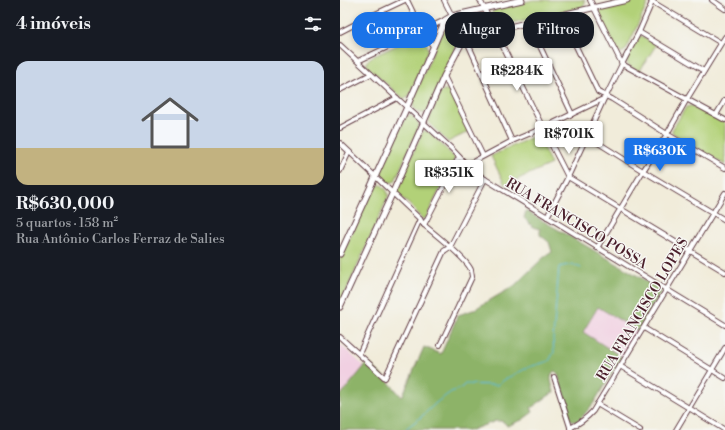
<!DOCTYPE html>
<html lang="pt">
<head>
<meta charset="utf-8">
<style>
  body { margin:0; font-family:"Libre Bodoni",serif; background:#242831; color:#f1f3f6; height:100vh; display:flex; flex-direction:column; font-size:15px; white-space:nowrap }
  * { box-sizing:border-box; margin:0 }
  p { font-size:13px; color:#9ea1a6 }
  .icon { flex:none; width:22px; height:22px; fill:none; stroke:currentColor; stroke-width:2; stroke-linecap:round; stroke-linejoin:round }
  .map { position:relative; flex:1; overflow:hidden }
  .drawer { display:flex; flex-direction:column; background:#171b24; width:340px }
  .drawer>* { flex:none }
  .guide { position:absolute; left:12px; top:12px; width:313px; height:36px; display:flex; gap:8px }
  .price { position:absolute; translate:-50% -34px; padding:0 9px; border-radius:4px; background:#fff; color:#222; font-size:13px; line-height:26px; filter:drop-shadow(0 1px 2px #0008) }
  .price::after { content:''; position:absolute; left:50%; top:24px; width:12px; height:9px; margin-left:-6px; background:inherit; clip-path:polygon(0 0,100% 0,50% 100%) }
  .price.selected { background:#1a73e8; color:#fff }
  ul { padding:0; list-style:none }
  li { display:grid; align-content:center; gap:8px; height:212px; padding:0 16px }
  li span { display:grid; place-items:center; height:124px; border-radius:12px; color:#555 }
  li>.icon { margin-inline-start:auto }
  span .icon { width:72px; height:72px; fill:#fffc; stroke-width:1 }
  li b { font-size:17px }
  h2 { display:flex; justify-content:space-between; align-items:center; height:48px; padding:0 16px; font-size:17px }
  .pill { padding:0 14px; border-radius:16px; background:#171b24; box-shadow:0 2px 6px #0003; font-size:14px; line-height:36px }
  .pill.selected { background:#1a73e8; color:#fff }
  main { display:flex; flex:1; min-height:0 }
  .map>svg:first-child { display:block }
</style>
</head>
<body>
<main>
<section class="drawer">
<h2>4 imóveis<svg class="icon" aria-label="filters" viewBox="0 0 24 24"><path d="M4 7h16M4 17h16"/><circle cx="9" cy="7" r="2"/><circle cx="15" cy="17" r="2"/></svg></h2>
<ul>
<li><span style="background:linear-gradient(#c9d6e8 70%,#c2b280 0)"><svg class="icon" aria-label="home" viewBox="0 0 24 24"><path d="M3 11l9-7 9 7M6 9v11h12V9"/></svg></span><div><b>R$630,000</b><p>5 quartos · 158 m²</p><p>Rua Antônio Carlos Ferraz de Salies</p></div></li>
</ul>
</section>
<div class="map">
<svg width="385" height="430" viewBox="0 0 385 430">
  <rect width="100%" height="100%" fill="#f6f6f2"/>
  <filter id="ink" filterUnits="userSpaceOnUse"><feTurbulence type="fractalNoise" baseFrequency=".025" numOctaves="2"/><feDisplacementMap in="SourceGraphic" scale="8" xChannelSelector="R" yChannelSelector="G"/><feConvolveMatrix kernelMatrix="1 2 1 2 8 2 1 2 1" color-interpolation-filters="sRGB"/></filter>
  <filter id="wash" filterUnits="userSpaceOnUse"><feTurbulence type="fractalNoise" baseFrequency=".012" numOctaves="4" result="noise"/><feDisplacementMap in="SourceGraphic" scale="16" xChannelSelector="R" yChannelSelector="G"/><feGaussianBlur stdDeviation="0.9" result="paint"/><feColorMatrix in="noise" values="0 0 0 0 0 0 0 0 0 0 0 0 0 0 0 0 0 1.4 0 .05"/><feComposite in="paint" operator="in"/></filter>
  <g filter="url(#wash)">
    <rect width="100%" height="100%" fill="#f1ecda"/>
    <!-- built -->
    <g fill="#f1d0e2">
      <path d="M258 306 298 331 282 357 242 332Z"/>
      <path d="M0 344 77 415 0 430Z"/>
    </g>
    <!-- green -->
    <g fill="#b2d178" stroke="#7e7852">
      <path d="M193 0H245V4L243 7 162 25C156 25 154 18 152 13L155 9Z"/>
      <path d="M292 0H307L308 3 286 50 281 53 276 50 260 15C259 11 261 9 264 6Z"/>
      <path d="M140 13C146 16 150 25 144 30L123 35 121 36 87 112C80 116 73 109 72 102L106 21 111 19Z"/>
      <path d="M78 35C84 37 88 44 88 51L69 97 64 99 27 67V61L30 58Z"/>
      <path d="M299 36H302L316 45 299 72 289 66 286 60Z"/>
      <path d="M103 90H107L110 91 130 131 108 142 88 122 100 93Z"/>
      <path d="M350 106H353L385 123V165L334 134 332 132V130L346 107Z"/>
      <path d="M68 115C73 115 79 121 79 126L55 181C49 184 46 182 41 177V169L66 116Z"/>
      <path d="M83 131H87L89 132 115 158 86 218 83 219 81 218 71 206 59 195 57 189Z"/>
      <path d="M197 135 211 164 165 185 151 156Z"/>
      <path d="M39 185H42C46 189 48 191 48 197L0 305V259L33 189Z"/>
    </g>
    <!-- forest -->
    <path fill="#8db368" stroke="#6c694a" d="M186 211 322 290 298 331 258 307 243 332 282 357 253 404 242 417 237 422 232 421 229 418 218 374 215 371 213 372C209 377 212 385 214 392L191 408 193 412 182 420 167 426 165 423 161 421H156L131 430H0V396L28 362 45 378 62 397 84 347 101 354 118 315 133 310 174 286 203 258 212 252 209 242 200 235V229L193 227 184 218Z"/>
    <g fill="none" stroke-linecap="round" stroke-linejoin="round">
      <!-- stream -->
      <path stroke="#5bbcd9" stroke-width="1" d="M64 430 80 418 97 402 111 392 121 388 125 384 157 385 167 378 189 367 209 361 214 352 213 339 219 267 232 264 241 268"/>
    </g>
  </g>
  <g filter="url(#ink)">
    <g fill="none" stroke-linecap="round" stroke-linejoin="round">
      <defs>
        <g id="minor">
          <path d="M67 0 82 31 93 46"/>
          <path d="M104 0 112 16"/>
          <path d="M140 0 203 128 228 177 385 272"/>
          <path d="M250 0 282 64 385 120"/>
          <path d="M372 0 385 9"/>
          <path d="M311 1 381 43"/>
          <path d="M221 15 258 92 272 99 327 134 385 168"/>
          <path d="M189 23 232 114"/>
          <path d="M0 32 29 17 65 0"/>
          <path d="M299 32 364 71"/>
          <path d="M125 37 172 141"/>
          <path d="M0 45 57 98 112 149 127 165 145 179 385 325"/>
          <path d="M18 61 105 20"/>
          <path d="M104 76 143 156"/>
          <path d="M0 90 31 74"/>
          <path d="M376 115 385 100"/>
          <path d="M0 128 57 98"/>
          <path d="M247 136 303 171 385 220"/>
          <path d="M0 143 80 219 84 225C95 234 127 259 131 270 131 271 132 276 132 277L100 345"/>
          <path d="M127 165 172 141 203 128 263 99"/>
          <path d="M0 171 9 152"/>
          <path d="M207 217 228 177 264 99 266 96 282 64 299 32 313 0"/>
          <path d="M84 225 119 157"/>
          <path d="M257 248 303 171 327 134 347 99 385 37"/>
          <path d="M304 328 385 378"/>
          <path d="M0 337 45 378 104 251 110 247 145 179"/>
          <path d="M19 354 80 219"/>
          <path d="M280 366 385 430"/>
          <path d="M214 377 231 430"/>
          <path d="M257 404 300 430"/>
          <path d="M230 428C240 423 246 419 253 411L385 193"/>
          <path d="M336 430 385 348"/>
        </g>
        <g id="tertiary">
          <path d="M0 254 67 107 105 20 112 16 182 0"/>
          <path d="M0 307 53 192 104 76 125 37 287 0"/>
        </g>
      </defs>
      <!-- minor casing -->
      <use href="#minor" stroke="#633e45" stroke-width="6"/>
      <!-- tertiary casing -->
      <use href="#tertiary" stroke="#633e45" stroke-width="7"/>
      <!-- minor -->
      <use href="#minor" stroke="#fff" stroke-width="4"/>
      <!-- tertiary -->
      <use href="#tertiary" stroke="#fff" stroke-width="5"/>
    </g>
  </g>
  <g text-anchor="middle" stroke-width="3" stroke-linejoin="round" paint-order="stroke">
    <!-- street labels -->
    <g font-size="14" fill="#4a1f2b" stroke="#f6f6f2">
      <text transform="translate(237 223) rotate(31)" y="5">RUA FRANCISCO POSSA</text>
      <text transform="translate(302 309) rotate(-59)" y="5">RUA FRANCISCO LOPES</text>
    </g>
  </g>
</svg>
<b class="price" style="left:177px;top:92px">R$284K</b>
<b class="price" style="left:229px;top:155px">R$701K</b>
<b class="price selected" style="left:320px;top:172px">R$630K</b>
<b class="price" style="left:109px;top:194px">R$351K</b>
<div class="guide">
<a class="pill selected">Comprar</a>
<a class="pill">Alugar</a>
<a class="pill">Filtros</a>
</div>
</div>
</main>
</body>
</html>
